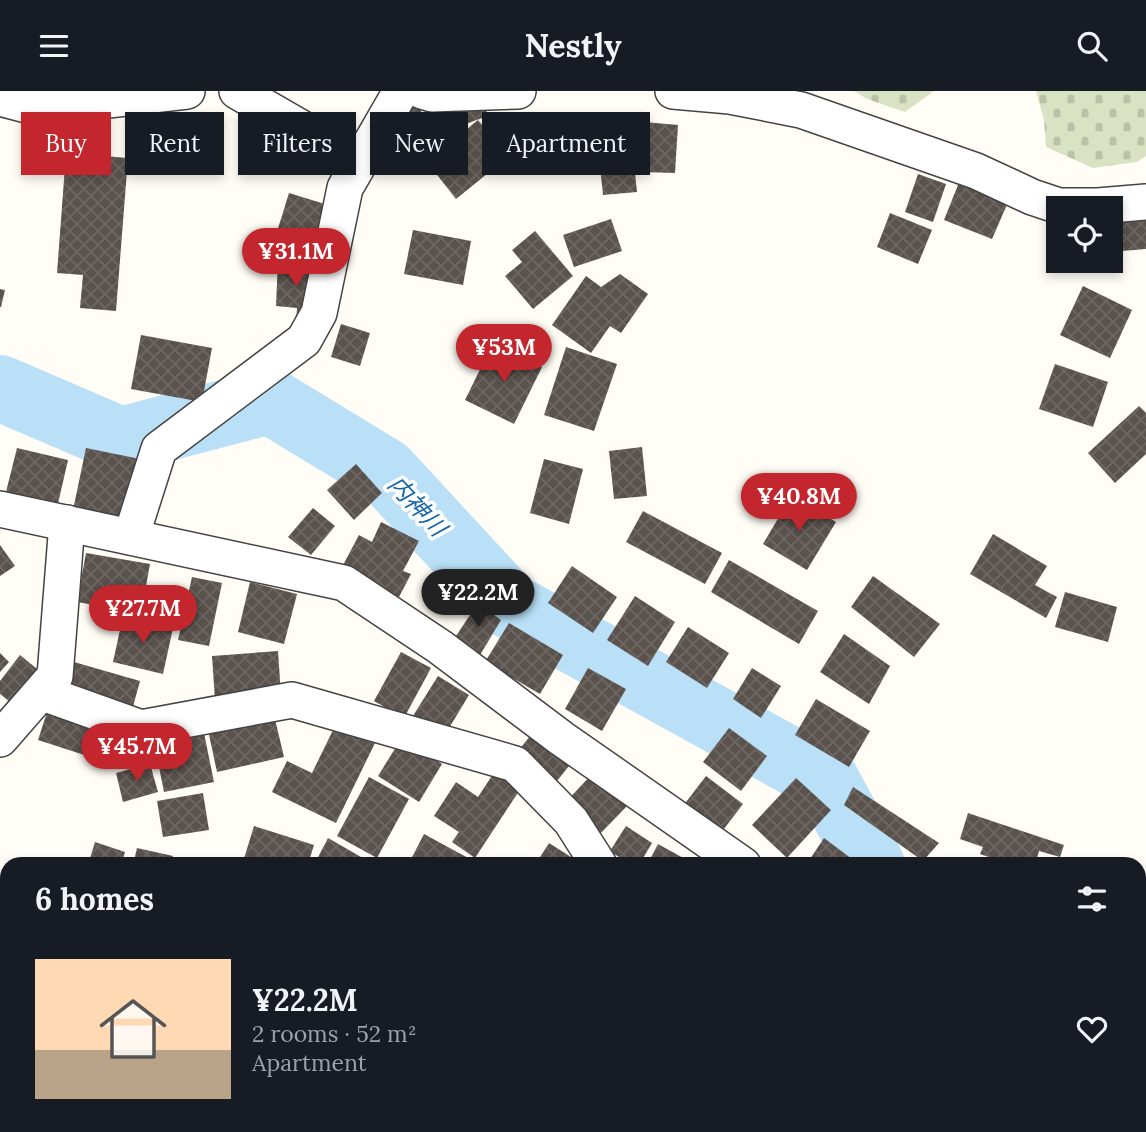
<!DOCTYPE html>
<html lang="en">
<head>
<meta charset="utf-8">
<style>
  body { margin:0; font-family:Lora,"Noto Sans JP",serif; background:#242831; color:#f1f3f6; height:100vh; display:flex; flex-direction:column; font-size:26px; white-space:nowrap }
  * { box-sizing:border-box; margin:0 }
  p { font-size:23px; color:#9ea1a6 }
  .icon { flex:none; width:38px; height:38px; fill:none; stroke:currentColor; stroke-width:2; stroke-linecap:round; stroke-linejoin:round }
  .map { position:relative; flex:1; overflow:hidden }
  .sheet { position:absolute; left:0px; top:766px; width:1146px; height:275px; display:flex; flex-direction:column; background:#171b24; border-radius:21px 21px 0 0; box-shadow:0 4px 10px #0003 }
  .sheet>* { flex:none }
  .guide { position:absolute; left:21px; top:21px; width:700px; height:63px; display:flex; gap:14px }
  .buttons { position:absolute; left:1046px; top:105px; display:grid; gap:14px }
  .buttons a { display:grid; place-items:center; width:77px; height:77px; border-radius:0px; background:#171b24; box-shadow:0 4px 10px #0003; font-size:35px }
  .price { position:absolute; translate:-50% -60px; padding:0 16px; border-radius:24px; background:#c4262e; color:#fff; font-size:23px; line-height:46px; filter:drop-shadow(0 2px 4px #0008) }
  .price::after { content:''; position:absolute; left:50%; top:42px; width:21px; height:16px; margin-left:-10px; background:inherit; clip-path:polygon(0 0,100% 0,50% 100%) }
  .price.on { background:#222; color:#fff }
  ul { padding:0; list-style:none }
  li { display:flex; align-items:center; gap:21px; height:175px; padding:0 35px }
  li+li { border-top:2px solid #363941 }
  li span { display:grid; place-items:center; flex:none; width:196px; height:140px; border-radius:0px; color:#555 }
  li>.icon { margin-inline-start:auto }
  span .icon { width:84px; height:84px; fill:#fffc; stroke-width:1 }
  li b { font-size:30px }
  h2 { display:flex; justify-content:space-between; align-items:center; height:84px; padding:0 35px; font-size:30px }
  .tag { padding:0 24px; border-radius:0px; background:#171b24; box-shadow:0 4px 10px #0003; font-size:24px; line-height:63px }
  .tag.on { background:#c4262e; color:#fff }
  header { display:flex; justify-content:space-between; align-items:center; height:91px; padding:0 35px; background:#171b24; font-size:32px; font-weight:800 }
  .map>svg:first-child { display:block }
</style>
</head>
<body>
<header><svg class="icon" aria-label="menu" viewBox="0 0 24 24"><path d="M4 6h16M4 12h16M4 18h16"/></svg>Nestly<svg class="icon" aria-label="search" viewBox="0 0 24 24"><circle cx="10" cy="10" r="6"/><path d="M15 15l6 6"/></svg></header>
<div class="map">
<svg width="1146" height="1041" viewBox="0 0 1146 1041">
  <defs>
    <pattern id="cemetery-stones" width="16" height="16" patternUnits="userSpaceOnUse" patternTransform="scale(1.75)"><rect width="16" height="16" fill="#d9e3c4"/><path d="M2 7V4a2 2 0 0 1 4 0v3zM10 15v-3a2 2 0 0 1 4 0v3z" fill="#b9c2a7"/></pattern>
    <pattern id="building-cross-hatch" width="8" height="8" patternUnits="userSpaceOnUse" patternTransform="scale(1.75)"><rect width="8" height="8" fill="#5a524d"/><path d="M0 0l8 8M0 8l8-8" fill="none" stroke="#6d6662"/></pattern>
  </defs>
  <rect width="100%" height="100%" fill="#fffdf5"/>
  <!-- cemetery -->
  <g fill="url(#cemetery-stones)">
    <path d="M854 0H934L905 21 867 8Z"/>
    <path d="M1036 0H1146V65L1137 71 1093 77 1046 56 1044 29Z"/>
  </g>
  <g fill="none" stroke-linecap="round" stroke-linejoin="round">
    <!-- river -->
    <g stroke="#b9e0f7" stroke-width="66">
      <path d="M0 297 121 349 270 310 385 380 510 515 826 689 872 774"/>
      <path d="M1077 1034 1087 1041"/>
    </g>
  </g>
  <!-- building -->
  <g fill="url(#building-cross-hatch)">
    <path d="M481 3 488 25 443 41 435 19Z"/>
    <path d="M417 10 435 55 405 67 383 46Z"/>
    <path d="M478 29 508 66 456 108 427 71Z"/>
    <path d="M644 31 678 34 675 82 641 81Z"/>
    <path d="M630 34 637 101 603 104 596 37Z"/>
    <path d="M66 62 128 67 116 220 80 217 83 184 57 182Z"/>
    <path d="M918 83 946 93 933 131 905 121Z"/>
    <path d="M960 89 1009 109 992 148 944 129Z"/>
    <path d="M289 102 328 114 310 172 271 160Z"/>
    <path d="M890 122 932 139 918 173 877 156Z"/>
    <path d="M1146 126V158L1122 160 1120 127Z"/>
    <path d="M611 128 622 160 574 176 563 144Z"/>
    <path d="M413 139 471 150 463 194 404 183Z"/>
    <path d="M535 140 573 185 533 218 505 185 522 171 512 159Z"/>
    <path d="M278 167 311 172 315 170 311 233 296 232 297 217 276 215Z"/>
    <path d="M620 183 648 203 621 242 610 235 591 262 552 234 586 185 601 196Z"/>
    <path d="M1083 195 1132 219 1110 267 1060 244Z"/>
    <path d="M0 198 5 199 1 216H0Z"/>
    <path d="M341 233 370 242 360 275 331 266Z"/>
    <path d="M141 244 212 257 202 311 131 298Z"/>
    <path d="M493 252 542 276 514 333 465 309Z"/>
    <path d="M566 256 617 273 594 340 544 324Z"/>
    <path d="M1055 273 1108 291 1093 336 1039 318Z"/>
    <path d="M1139 315 1146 322V363L1115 392 1088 362Z"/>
    <path d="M642 356 647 405 614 408 609 360Z"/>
    <path d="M17 357 68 369 57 417 5 405Z"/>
    <path d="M86 357 140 368 127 431 73 419Z"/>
    <path d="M544 368 583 378 569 433 530 422Z"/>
    <path d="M356 373 382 402 354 429 327 399Z"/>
    <path d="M792 404 836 431 807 479 763 453Z"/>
    <path d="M313 417 335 435 311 464 288 446Z"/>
    <path d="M643 420 722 462 705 493 626 451Z"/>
    <path d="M381 431 419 450 403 480 411 483 399 506 342 476 359 444 372 451Z"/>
    <path d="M993 443 1047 475 1035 494 1057 506 1046 527 970 483Z"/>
    <path d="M0 454 15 475 0 485Z"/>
    <path d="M86 462 150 473 141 522 77 511Z"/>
    <path d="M729 469 818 520 799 553 711 501Z"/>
    <path d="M572 475 617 506 593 542 548 512Z"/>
    <path d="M873 485 940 533 914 566 851 516Z"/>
    <path d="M192 486 222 492 209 555 178 549Z"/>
    <path d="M250 491 297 503 284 553 238 541Z"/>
    <path d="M1065 501 1117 516 1108 551 1055 536Z"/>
    <path d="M635 505 675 531 648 575 607 549Z"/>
    <path d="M478 512 501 529 480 564 454 548Z"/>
    <path d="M123 525 173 537 163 583 113 571Z"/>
    <path d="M509 532 563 564 540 603 485 571Z"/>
    <path d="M688 536 729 562 707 597 666 571Z"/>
    <path d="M844 543 890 575 869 613 820 581Z"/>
    <path d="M278 560 281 604 215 609 212 565Z"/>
    <path d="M401 561 431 577 404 627 374 610Z"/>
    <path d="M0 562 9 571 0 581Z"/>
    <path d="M20 564 42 582 16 616 0 603V590Z"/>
    <path d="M74 571 140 590 131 623 65 604Z"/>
    <path d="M588 577 626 598 602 640 565 618Z"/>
    <path d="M752 577 781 595 761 627 733 608Z"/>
    <path d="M438 585 469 604 443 647 411 628Z"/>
    <path d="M816 608 870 640 849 676 795 644Z"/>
    <path d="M48 618 122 642 112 673 38 649Z"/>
    <path d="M274 624 284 666 217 681 208 639Z"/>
    <path d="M336 633 375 652 336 732 272 701 287 670 312 682Z"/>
    <path d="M537 636 576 666 554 694 515 664Z"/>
    <path d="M729 637 767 665 741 700 703 671Z"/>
    <path d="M204 642 214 691 164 701 154 651Z"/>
    <path d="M401 648 442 673 419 711 378 685Z"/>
    <path d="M150 673 158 701 123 711 116 682Z"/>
    <path d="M499 674 525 691 475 767 452 751 459 741 434 725 456 691 478 706Z"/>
    <path d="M593 682 627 715 597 746 564 713Z"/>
    <path d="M706 685 743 713 717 747 680 719Z"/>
    <path d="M369 686 409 708 377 767 337 745Z"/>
    <path d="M796 687 831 719 787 767 752 734Z"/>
    <path d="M853 696 939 752 923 770 844 714Z"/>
    <path d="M203 702 209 739 163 746 157 710Z"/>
    <path d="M968 722 1064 754 1060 766 1039 760 1035 774H1012L980 763 983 756 960 748Z"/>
    <path d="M254 735 314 754 308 773 300 770 299 774H242Z"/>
    <path d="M626 735 652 752 639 774H631L610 760Z"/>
    <path d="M424 743 470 768 467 774H408Z"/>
    <path d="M328 747 375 774H314Z"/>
    <path d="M824 747 860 774H806Z"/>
    <path d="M95 751 125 761 121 774H88Z"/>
    <path d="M549 752 579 771 577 774H535Z"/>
    <path d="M658 753 696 774H647Z"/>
    <path d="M137 757 173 765 171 774H133Z"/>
    <path d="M4 819H7V912H2Z"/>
    <path d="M1146 847V877L1139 875V865Z"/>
    <path d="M1139 917 1146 918V953L1139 952Z"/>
    <path d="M0 922 7 924V957L0 956Z"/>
    <path d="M1139 1004 1146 1008V1041H1108L1101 1037 1102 1034H1139Z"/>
    <path d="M22 1034H78L77 1041H21Z"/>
    <path d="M966 1034H969L978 1041H962Z"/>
    <path d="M975 1034H1027L1037 1041H985Z"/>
  </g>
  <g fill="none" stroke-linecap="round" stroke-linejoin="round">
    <defs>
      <g id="street">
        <path d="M237 0 360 71"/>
        <path d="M422 0 432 3 518 0"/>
        <path d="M673 0 730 5 801 19 976 80 1032 106 1059 115H1098L1146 111"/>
        <path d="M0 7 38 17 187 0"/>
        <path d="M0 418 344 492 440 556 561 647 743 774"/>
        <path d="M131 446 159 358 304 249 319 222 345 97 401 0"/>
        <path d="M43 602 141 637 292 609 515 673 571 730 599 774"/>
        <path d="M0 648 55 585 67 432"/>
        <path d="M0 809 7 811"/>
        <path d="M1139 986 1146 988"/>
        <path d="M364 1034 403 1041"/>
        <path d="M258 1041 265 1034"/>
        <path d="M863 1041 866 1034"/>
      </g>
    </defs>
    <!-- street casing -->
    <use href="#street" stroke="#444" stroke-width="38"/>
    <!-- street -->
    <use href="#street" stroke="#fff" stroke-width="35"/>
  </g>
  <g text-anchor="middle" stroke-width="7" stroke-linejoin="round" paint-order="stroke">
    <!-- water labels -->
    <g font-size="24" font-style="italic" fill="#1768a6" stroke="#fff">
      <text transform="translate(417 415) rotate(47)" y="8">内神川</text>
    </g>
  </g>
</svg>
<div class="buttons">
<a><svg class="icon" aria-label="locate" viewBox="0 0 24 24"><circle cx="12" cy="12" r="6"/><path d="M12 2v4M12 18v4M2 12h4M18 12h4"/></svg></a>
</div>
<b class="price" style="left:296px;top:197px">¥31.1M</b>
<b class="price" style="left:504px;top:293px">¥53M</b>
<b class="price" style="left:799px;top:442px">¥40.8M</b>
<b class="price on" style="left:478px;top:538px">¥22.2M</b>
<b class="price" style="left:143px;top:554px">¥27.7M</b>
<b class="price" style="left:137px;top:692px">¥45.7M</b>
<div class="guide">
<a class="tag on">Buy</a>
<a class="tag">Rent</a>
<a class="tag">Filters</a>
<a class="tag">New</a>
<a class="tag">Apartment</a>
</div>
<section class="sheet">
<h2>6 homes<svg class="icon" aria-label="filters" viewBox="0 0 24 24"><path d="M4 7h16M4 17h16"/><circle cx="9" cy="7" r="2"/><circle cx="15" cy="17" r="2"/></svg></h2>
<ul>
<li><span style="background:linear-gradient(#ffd9b3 65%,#b9a48a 0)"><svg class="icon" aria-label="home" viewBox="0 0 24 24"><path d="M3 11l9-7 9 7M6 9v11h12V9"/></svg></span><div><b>¥22.2M</b><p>2 rooms · 52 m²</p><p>Apartment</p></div><svg class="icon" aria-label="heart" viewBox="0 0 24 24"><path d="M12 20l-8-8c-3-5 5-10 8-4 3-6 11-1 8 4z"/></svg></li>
</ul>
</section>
</div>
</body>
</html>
